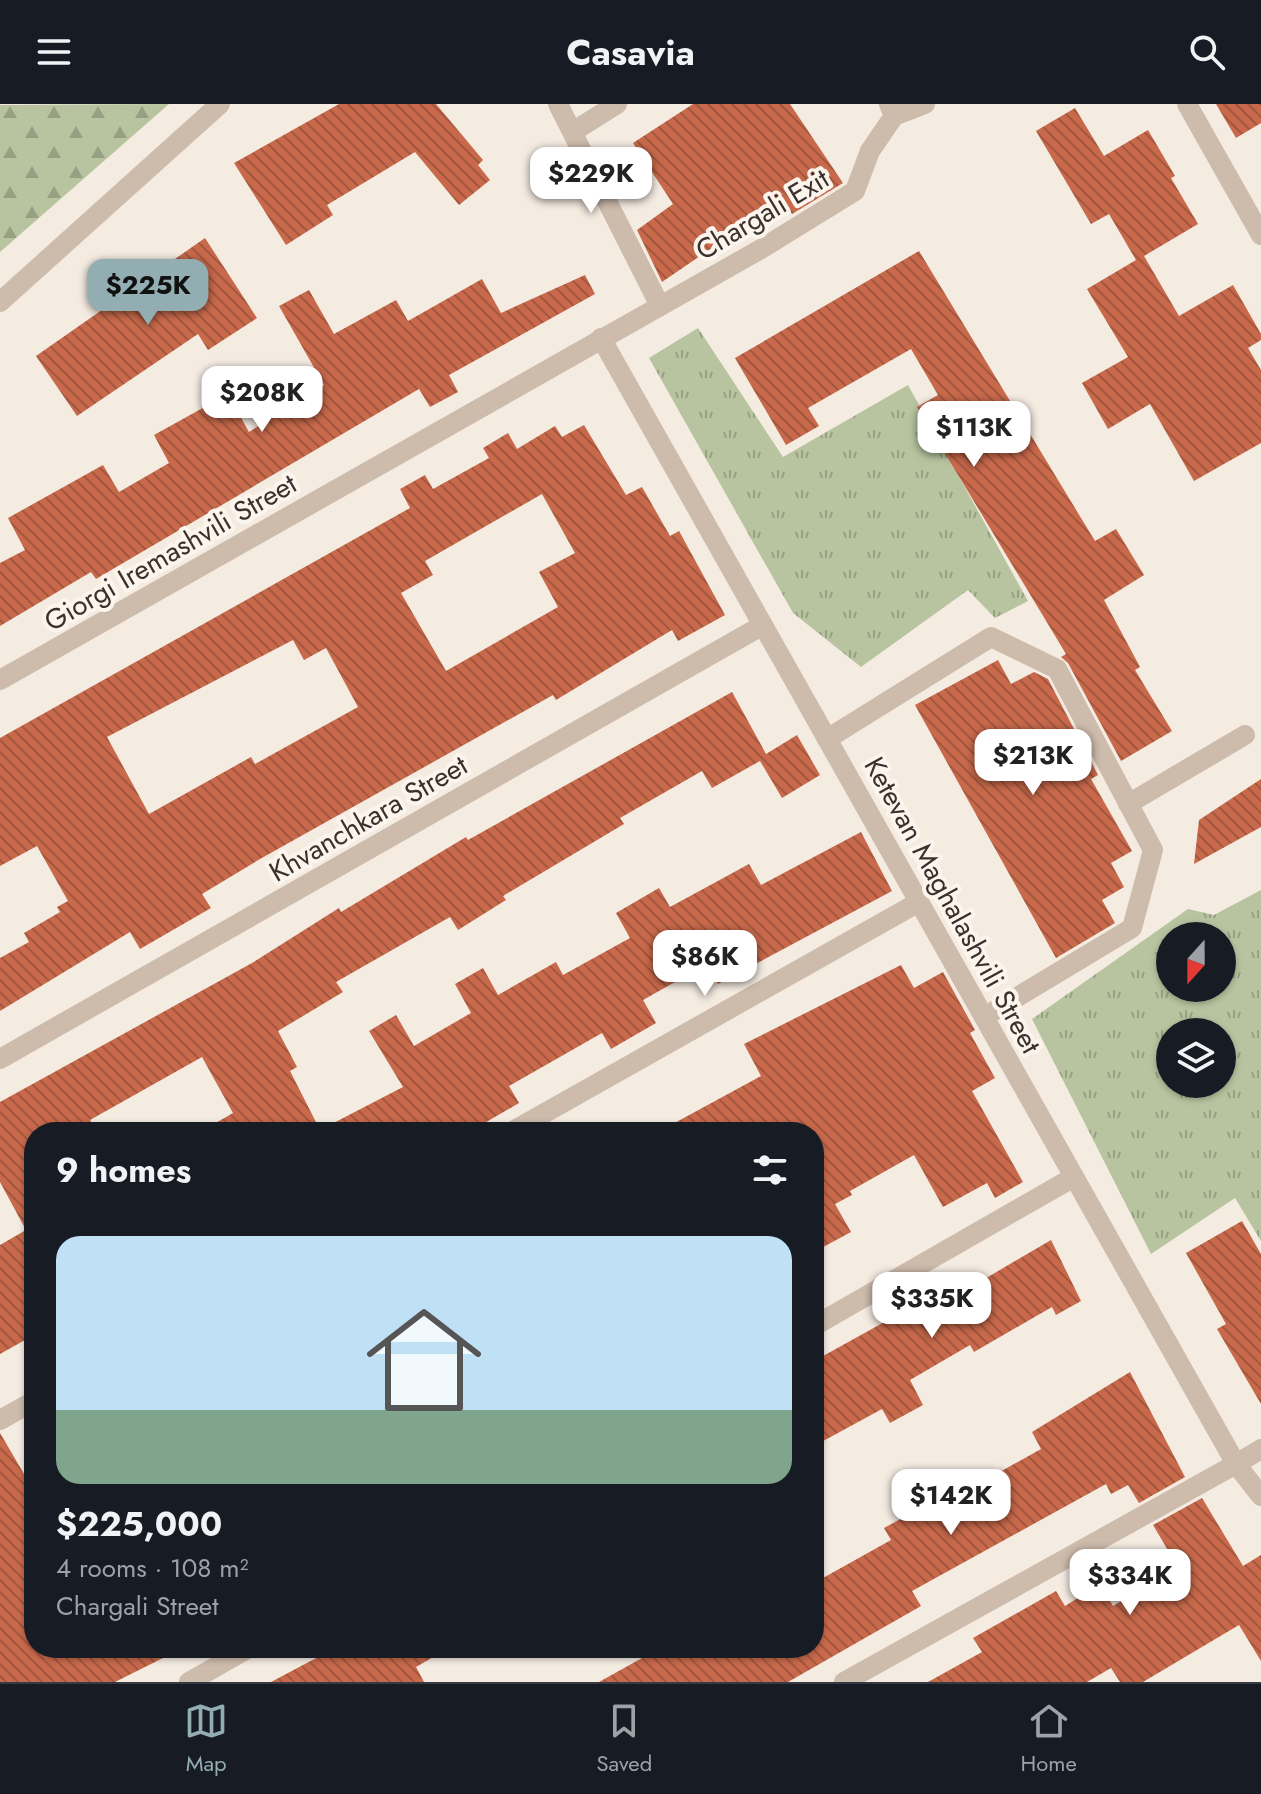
<!DOCTYPE html>
<html lang="en">
<head>
<meta charset="utf-8">
<style>
  body { margin:0; font-family:Jost,sans-serif; background:#242831; color:#f1f3f6; height:100vh; display:flex; flex-direction:column; font-size:30px; white-space:nowrap }
  * { box-sizing:border-box; margin:0 }
  p { font-size:26px; color:#9ea1a6 }
  .icon { flex:none; width:44px; height:44px; fill:none; stroke:currentColor; stroke-width:2; stroke-linecap:round; stroke-linejoin:round }
  .map { position:relative; flex:1; overflow:hidden }
  .side { position:absolute; left:24px; top:1018px; width:800px; height:536px; display:flex; flex-direction:column; background:#171b24; border-radius:32px; box-shadow:0 2px 6px #0004 }
  .side>* { flex:none }
  .needle { width:52px; rotate:201deg }
  .controls { position:absolute; left:1156px; top:818px; display:grid; gap:16px }
  .controls a { display:grid; place-items:center; width:80px; height:80px; border-radius:50%; background:#171b24; box-shadow:0 2px 6px #0004; font-size:40px }
  .price { position:absolute; translate:-50% -68px; padding:0 18px; border-radius:16px; background:#fff; color:#222; font-size:26px; line-height:52px; filter:drop-shadow(0 2px 4px #0008) }
  .price::after { content:''; position:absolute; left:50%; top:48px; width:24px; height:18px; margin-left:-12px; background:inherit; clip-path:polygon(0 0,100% 0,50% 100%) }
  .price.on { background:#92aeb2; color:#111 }
  ul { padding:0; list-style:none }
  li { display:grid; align-content:center; gap:16px; height:424px; padding:0 32px }
  li+li { border-top:2px solid #363941 }
  li span { display:grid; place-items:center; height:248px; border-radius:24px; color:#555 }
  li>.icon { margin-inline-start:auto }
  span .icon { width:144px; height:144px; fill:#fffc; stroke-width:1 }
  li b { font-size:34px }
  h2 { display:flex; justify-content:space-between; align-items:center; height:96px; padding:0 32px; font-size:34px }
  header { display:flex; justify-content:space-between; align-items:center; height:104px; padding:0 32px; background:#171b24; font-size:36px; font-weight:700 }
  .dock { display:flex; justify-content:space-around; align-items:center; height:112px; border-top:2px solid #363941; background:#171b24; font-size:22px; color:#9ea1a6 }
  .dock a { display:grid; justify-items:center; gap:4px }
  .dock .on { color:#92aeb2 }
  .map>svg:first-child { display:block }
</style>
</head>
<body>
<header><svg class="icon" aria-label="menu" viewBox="0 0 24 24"><path d="M4 6h16M4 12h16M4 18h16"/></svg>Casavia<svg class="icon" aria-label="search" viewBox="0 0 24 24"><circle cx="10" cy="10" r="6"/><path d="M15 15l6 6"/></svg></header>
<div class="map">
<svg width="1261" height="1578" viewBox="0 0 1261 1578">
  <defs>
    <pattern id="grass-tufts" width="24" height="20" patternUnits="userSpaceOnUse" patternTransform="scale(2)"><rect width="24" height="20" fill="#b8c4a0"/><path d="M3 7l-1-3M5 7V3M7 7l1-3M15 17l-1-3M17 17v-4M19 17l1-3" fill="none" stroke="#97a083"/></pattern>
    <pattern id="forest-firs" width="22" height="20" patternUnits="userSpaceOnUse" patternTransform="scale(2)"><rect width="22" height="20" fill="#b8c4a0"/><path d="M5 1l3.5 6h-7zM16 11l3.5 6h-7z" fill="#97a083"/></pattern>
    <pattern id="building-back-hatch" width="6" height="6" patternUnits="userSpaceOnUse" patternTransform="scale(2)"><rect width="6" height="6" fill="#c8694b"/><path d="M-1 5l2 2M0 0l6 6M5-1l2 2" fill="none" stroke="#a4573f"/></pattern>
  </defs>
  <rect width="100%" height="100%" fill="#f4ebe1"/>
  <!-- grass -->
  <g fill="url(#grass-tufts)" fill-rule="evenodd">
    <path d="M698 224 783 353 908 281 1028 497 995 514 968 486 861 563 793 509 649 254Z"/>
    <path d="M1261 786V1137L1235 1094 1151 1150 1032 915 1188 805 1214 811ZM1170 832H1222V884H1170ZM1170 928H1222V980H1170Z"/>
  </g>
  <!-- forest -->
  <path fill="url(#forest-firs)" d="M169 0 0 148V1Z"/>
  <!-- building -->
  <g fill="url(#building-back-hatch)" fill-rule="evenodd">
    <path d="M339 0H436L483 56 478 61 490 76 459 101 415 48 327 101 333 111 286 141 234 59Z"/>
    <path d="M693 0H790L843 79 792 110 782 96 662 178 637 126 673 100 633 39Z"/>
    <path d="M1216 0H1261V19L1236 34Z"/>
    <path d="M1075 4 1104 52 1148 26 1175 72 1171 74 1198 120 1144 152 1179 212 1233 181 1261 230V236L1248 244 1261 266V339L1194 377 1150 300 1108 325 1082 279 1128 253 1087 185 1136 156 1109 110 1091 120 1036 27Z"/>
    <path d="M205 134 257 214 208 246 198 230 77 312 36 252Z"/>
    <path d="M919 147 1095 437 1116 425 1144 471 1104 496 1140 563 1135 566 1172 627 1121 657 1068 559 1061 553 1066 550 917 303 938 291 911 245 808 304 819 322 786 341 735 254Z"/>
    <path d="M585 171 595 190 449 271 458 288 430 303 419 285 96 475 91 468 0 522V459L25 446 8 414 103 361 119 388 169 359 154 331 228 290 249 328 324 281 279 202 309 186 334 230 396 196 408 217 482 175 501 209Z"/>
    <path d="M584 321 626 391 642 383 670 432 679 427 725 511 678 537 672 526 556 596 553 591 260 755 202 790 211 804 140 845 130 828 0 907V854L29 838 24 829 60 808 57 803 68 797 37 742 0 762V634L410 404 400 385 425 371 433 385 489 354 483 344 508 329 517 345 555 322 562 333ZM542 390 575 449 539 468 558 503 446 567 401 489 433 471 425 457ZM293 536 304 556 326 544 358 603 255 660 251 653 149 710 107 633Z"/>
    <path d="M998 556 1011 580 1034 568 1048 575 1098 671 1091 675 1132 747 1111 759 1124 783 1102 796 1115 819 1056 854 915 601Z"/>
    <path d="M732 588 766 650 797 631 820 671 782 694 760 657 712 684 702 667 620 714 624 720 503 792 506 796 458 826 450 813 336 878 343 888 278 927 297 963 290 967 320 1026 403 983 369 927 396 911 414 942 471 909 455 880 483 864 498 891 556 858 563 871 630 834 616 809 659 784 670 803 749 760 761 781 861 728 892 787 718 880 707 860 643 896 656 919 611 945 602 929 509 982 519 999 469 1028H200L233 1009 202 953 90 1016 97 1028H34V1231L0 1250V1141L26 1126 0 1078V998L252 859 339 804 341 808 466 733 468 736Z"/>
    <path d="M1261 675V723L1194 760 1199 716Z"/>
    <path d="M901 861 914 884 943 868 975 926 970 929 995 974 972 987 1023 1078 995 1094 987 1079 943 1103 914 1051 850 1087 852 1091 835 1100 851 1128 814 1148V1028H658L761 972 744 940Z"/>
    <path d="M1242 1117 1261 1150V1300L1217 1225 1226 1220 1186 1149Z"/>
    <path d="M1051 1136 1081 1197 1056 1211 1052 1203 974 1248 970 1241 910 1276 923 1301 890 1319 882 1305 814 1342V1257L897 1211 894 1206 938 1181 947 1197Z"/>
    <path d="M1130 1268 1185 1373 1139 1399 1128 1381 1111 1390 1106 1380 912 1487 921 1502 788 1578H599L660 1544H814V1479L891 1436 884 1424 961 1382 964 1388 1041 1345 1032 1328Z"/>
    <path d="M0 1329 34 1387V1544H183L115 1578H0Z"/>
    <path d="M1202 1394 1243 1462 1261 1451V1557L1239 1521 1143 1578H1120L1111 1564 1087 1578H928L982 1548 973 1534 1056 1487 1065 1502 1100 1480 1113 1502 1178 1463 1153 1421Z"/>
    <path d="M335 1544H449L416 1563 424 1578H271Z"/>
  </g>
  <g fill="none" stroke-linecap="round" stroke-linejoin="round">
    <!-- service -->
    <g stroke="#cdbbac" stroke-width="20">
      <path d="M894 12 925 0"/>
      <path d="M574 27 617 0"/>
      <path d="M870 47 894 12 889 0"/>
      <path d="M827 635 991 533 1057 565 1153 746 1132 824 984 913"/>
      <path d="M1128 700 1245 631"/>
      <path d="M1236 1360 1261 1345"/>
    </g>
    <!-- minor -->
    <g stroke="#cdbbac" stroke-width="20">
      <path d="M558 0 660 202"/>
      <path d="M1187 0 1261 131"/>
      <path d="M601 234 1236 1360 1261 1392"/>
      <path d="M0 576 761 145 855 87 870 47"/>
      <path d="M0 955 763 521"/>
      <path d="M511 1028 919 798"/>
      <path d="M814 1222 1074 1073"/>
      <path d="M0 1316 34 1297"/>
      <path d="M189 1578 249 1544"/>
      <path d="M844 1578 1236 1360"/>
    </g>
    <!-- tertiary -->
    <path stroke="#cdbbac" stroke-width="20" d="M0 198 220 0"/>
  </g>
  <g text-anchor="middle" stroke-width="8" stroke-linejoin="round" paint-order="stroke">
    <!-- street labels -->
    <g font-size="28" fill="#3b302b" stroke="#fbf5ee">
      <text transform="translate(762 110) rotate(-31)" y="10">Chargali Exit</text>
      <text transform="translate(170 448) rotate(-30)" y="10">Giorgi Iremashvili Street</text>
      <text transform="translate(368 714) rotate(-30)" y="10">Khvanchkara Street</text>
      <text transform="translate(953 801) rotate(61)" y="10">Ketevan Maghalashvili Street</text>
    </g>
  </g>
</svg>
<div class="controls">
<a><svg class="needle" viewBox="-14 -14 28 28"><path d="M0-13l5 13h-10z" fill="#e53935"/><path d="M0 13l5-13h-10z" fill="#9ea1a6"/></svg></a>
<a><svg class="icon" aria-label="layers" viewBox="0 0 24 24"><path d="M12 4l9 5-9 5-9-5zM3 14l9 5 9-5"/></svg></a>
</div>
<b class="price" style="left:591px;top:111px">$229K</b>
<b class="price on" style="left:148px;top:223px">$225K</b>
<b class="price" style="left:262px;top:330px">$208K</b>
<b class="price" style="left:974px;top:365px">$113K</b>
<b class="price" style="left:1033px;top:693px">$213K</b>
<b class="price" style="left:705px;top:894px">$86K</b>
<b class="price" style="left:932px;top:1236px">$335K</b>
<b class="price" style="left:951px;top:1433px">$142K</b>
<b class="price" style="left:1130px;top:1513px">$334K</b>
<section class="side">
<h2>9 homes<svg class="icon" aria-label="filters" viewBox="0 0 24 24"><path d="M4 7h16M4 17h16"/><circle cx="9" cy="7" r="2"/><circle cx="15" cy="17" r="2"/></svg></h2>
<ul>
<li><span style="background:linear-gradient(#bfe0f5 70%,#7fa58c 0)"><svg class="icon" aria-label="home" viewBox="0 0 24 24"><path d="M3 11l9-7 9 7M6 9v11h12V9"/></svg></span><div><b>$225,000</b><p>4 rooms · 108 m²</p><p>Chargali Street</p></div></li>
</ul>
</section>
</div>
<nav class="dock">
<a class="on"><svg class="icon" aria-label="map" viewBox="0 0 24 24"><path d="M3 6l6-2 6 2 6-2v14l-6 2-6-2-6 2zM9 4v14M15 6v14"/></svg>Map</a>
<a><svg class="icon" aria-label="saved" viewBox="0 0 24 24"><path d="M7 4h10v16l-5-4-5 4z"/></svg>Saved</a>
<a><svg class="icon" aria-label="home" viewBox="0 0 24 24"><path d="M3 11l9-7 9 7M6 9v11h12V9"/></svg>Home</a>
</nav>
</body>
</html>
